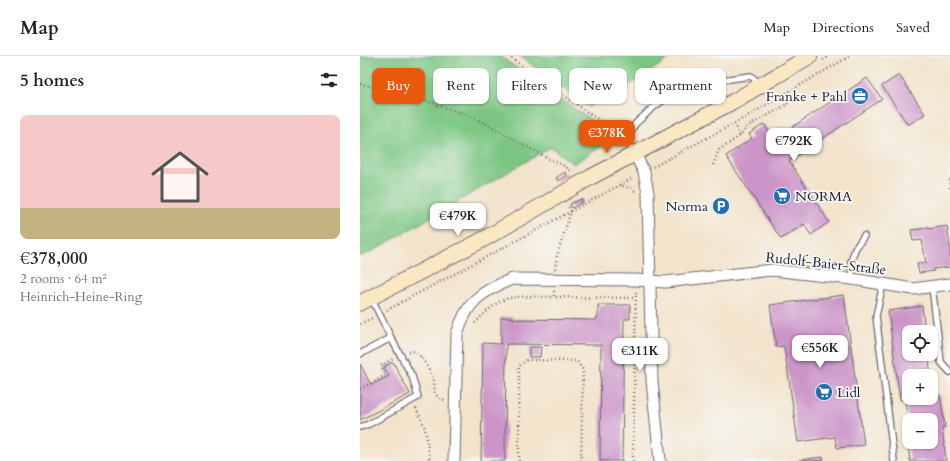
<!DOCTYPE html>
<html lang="en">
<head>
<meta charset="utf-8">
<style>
  body { margin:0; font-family:Cardo,serif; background:#f6f6f6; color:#202124; height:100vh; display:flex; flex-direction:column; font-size:15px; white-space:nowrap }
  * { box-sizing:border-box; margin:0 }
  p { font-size:13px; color:#757577 }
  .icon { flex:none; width:22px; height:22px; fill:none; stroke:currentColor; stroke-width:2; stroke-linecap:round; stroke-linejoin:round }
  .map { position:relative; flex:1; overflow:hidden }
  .side { display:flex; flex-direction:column; background:#fff; width:360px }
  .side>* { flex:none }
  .guide { position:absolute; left:12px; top:12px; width:380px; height:36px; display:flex; gap:8px }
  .tools { position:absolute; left:542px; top:269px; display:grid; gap:8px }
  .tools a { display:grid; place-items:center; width:36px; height:36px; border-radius:8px; background:#fff; box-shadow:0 1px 3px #0004; font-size:20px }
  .price { position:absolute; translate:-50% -34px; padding:0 9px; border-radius:8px; background:#fff; color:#222; font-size:13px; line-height:26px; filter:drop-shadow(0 1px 2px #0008) }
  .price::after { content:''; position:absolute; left:50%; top:24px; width:12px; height:9px; margin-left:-6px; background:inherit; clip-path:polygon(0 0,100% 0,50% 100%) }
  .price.current { background:#ea580c; color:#fff }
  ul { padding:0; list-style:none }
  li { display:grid; align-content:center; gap:8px; height:212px; padding:0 20px }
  li span { display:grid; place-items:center; height:124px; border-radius:8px; color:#555 }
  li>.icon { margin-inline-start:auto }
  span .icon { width:72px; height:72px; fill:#fffc; stroke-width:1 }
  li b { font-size:17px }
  h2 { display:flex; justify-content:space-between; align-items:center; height:48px; padding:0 20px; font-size:17px }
  .chip { padding:0 14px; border-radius:8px; background:#fff; box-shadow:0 1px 3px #0004; font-size:14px; line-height:36px }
  .chip.current { background:#ea580c; color:#fff }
  header { display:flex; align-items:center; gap:24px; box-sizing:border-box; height:56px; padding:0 20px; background:#fff; border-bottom:1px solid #e0e0e0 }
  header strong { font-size:19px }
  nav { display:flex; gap:22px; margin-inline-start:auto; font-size:14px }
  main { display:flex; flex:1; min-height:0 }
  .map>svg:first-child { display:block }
</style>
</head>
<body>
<header>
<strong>Map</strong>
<nav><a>Map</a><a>Directions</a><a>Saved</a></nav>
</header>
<main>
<section class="side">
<h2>5 homes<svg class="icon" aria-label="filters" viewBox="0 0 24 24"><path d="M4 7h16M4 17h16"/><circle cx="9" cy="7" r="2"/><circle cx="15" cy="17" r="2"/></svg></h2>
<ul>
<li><span style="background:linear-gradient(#f6c9c9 75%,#c2b280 0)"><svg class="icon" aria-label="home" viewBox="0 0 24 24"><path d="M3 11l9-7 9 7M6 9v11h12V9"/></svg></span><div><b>€378,000</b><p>2 rooms · 64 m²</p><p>Heinrich-Heine-Ring</p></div></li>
</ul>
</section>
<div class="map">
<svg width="590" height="405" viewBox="0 0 590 405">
  <rect width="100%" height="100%" fill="#f6f6f2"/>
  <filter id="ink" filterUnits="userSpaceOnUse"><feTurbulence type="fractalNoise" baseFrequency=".025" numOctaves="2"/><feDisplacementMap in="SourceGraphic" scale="8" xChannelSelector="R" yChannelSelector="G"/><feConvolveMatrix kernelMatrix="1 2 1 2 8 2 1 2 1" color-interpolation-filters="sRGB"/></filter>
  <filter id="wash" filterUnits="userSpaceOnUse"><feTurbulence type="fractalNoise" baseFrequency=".012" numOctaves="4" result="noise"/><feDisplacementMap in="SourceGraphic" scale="16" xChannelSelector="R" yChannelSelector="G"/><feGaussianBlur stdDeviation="0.9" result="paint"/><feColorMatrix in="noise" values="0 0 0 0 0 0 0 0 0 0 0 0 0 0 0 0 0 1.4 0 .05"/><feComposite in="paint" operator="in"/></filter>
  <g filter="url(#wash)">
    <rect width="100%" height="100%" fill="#f3e3cb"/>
    <!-- green -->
    <g fill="#7cc683" stroke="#4f745f">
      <path d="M0 0H140L212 51 257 81 213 108 191 91 13 195 0 201Z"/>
      <path d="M160 0H313L271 28 228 51Z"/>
    </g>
    <g id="blocks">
      <!-- building -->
      <g fill="#cc95c9">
        <path d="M539 19 565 58 548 69 522 30Z"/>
        <path d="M507 22 522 43 429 105 469 166 451 179 444 168 421 183 366 100 392 82 389 78 404 68 414 83Z"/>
        <path d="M205 116 207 119 198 125 196 122Z"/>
        <path d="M221 143 223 146 212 152 210 148Z"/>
        <path d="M587 170 590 190V211L573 213 574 215 559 217 557 208 566 207 562 184 553 185 551 174 568 172 569 173Z"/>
        <path d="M484 239 504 389 477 392 475 381 438 386 424 290 416 291 410 249Z"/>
        <path d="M238 249H270V263H264L262 405H240L241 289 146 288 145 405H121L123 287 141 288V261H153V263L236 264V262H238Z"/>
        <path d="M562 250 565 276H549V298H568L571 320H549V342H571V326H572L574 340 580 339 585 371H582L586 405H550L547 378H549V386H571V364H549V368H548L545 344H540L528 255Z"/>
        <path d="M169 291H181L180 301H169Z"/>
        <path d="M33 306 50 338 0 364V308L11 329 29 320 24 311Z"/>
        <path d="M463 401V405H439V404Z"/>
      </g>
    </g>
  </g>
  <g filter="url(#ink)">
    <use href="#blocks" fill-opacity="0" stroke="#6b666d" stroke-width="1"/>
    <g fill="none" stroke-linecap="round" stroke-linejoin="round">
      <defs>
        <g id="lane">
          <path d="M274 97 267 84C269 80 271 74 274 70 276 66 281 63 284 60 313 30 352 25 391 20L400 28"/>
          <path d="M492 223 491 206 495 193 504 180"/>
          <path d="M523 228 516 260 534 405"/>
          <path d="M572 230 581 306 590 316"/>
          <path d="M0 298 31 282"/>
          <path d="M0 371 9 368 58 341 52 320 31 282 11 241"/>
        </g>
        <g id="street">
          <path d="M275 98 284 116 288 137 292 325 300 405"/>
          <path d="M94 405 97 278C107 245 120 236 152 223L276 224 305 226 412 214 492 223 553 233 590 228"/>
        </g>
        <path id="secondary" d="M0 247 124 183 231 121 374 45 450 0"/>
      </defs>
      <!-- lane casing -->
      <use href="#lane" stroke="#6b666d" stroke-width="8"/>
      <!-- street casing -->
      <use href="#street" stroke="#6b666d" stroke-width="13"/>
      <!-- secondary casing -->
      <use href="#secondary" stroke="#6b666d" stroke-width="17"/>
      <!-- path -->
      <g stroke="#6b666d" stroke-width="2.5" stroke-dasharray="1 3" stroke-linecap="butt">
        <path d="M148 0 260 79"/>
        <path d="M463 4 469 0"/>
        <path d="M0 28 32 35 49 39 107 59 127 68 191 104 203 109 213 116"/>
        <path d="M374 68 380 80"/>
        <path d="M353 109 359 94 380 80 387 71 428 48 423 40"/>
        <path d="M293 111 384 62 490 0"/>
        <path d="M590 124H589L590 133"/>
        <path d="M259 129 270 132 275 135"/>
        <path d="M195 213 197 200 211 155 208 149"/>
        <path d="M194 235V241L276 242"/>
        <path d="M27 254 273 122"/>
        <path d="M115 267C123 259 131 250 141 245 155 238 179 241 194 241"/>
        <path d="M0 268 12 262"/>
        <path d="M49 296C51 296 53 295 55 296 61 298 72 318 74 325 75 330 73 336 77 340 79 343 82 343 85 344"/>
        <path d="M0 333 26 319 21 310 33 303"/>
        <path d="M56 352 65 372 70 405"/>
        <path d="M159 405V310L167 304 217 305 223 314 221 405"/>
        <path d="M273 405 276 236"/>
      </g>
      <!-- lane -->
      <use href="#lane" stroke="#fff" stroke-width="5.5"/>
      <!-- street -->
      <use href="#street" stroke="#fff" stroke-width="11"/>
      <!-- secondary -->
      <use href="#secondary" stroke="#fae7c3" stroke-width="15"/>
    </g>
  </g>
  <!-- icons -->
  <defs>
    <symbol id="office-disc" viewBox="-11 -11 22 22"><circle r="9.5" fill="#1f6fb2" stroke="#f6f6f2"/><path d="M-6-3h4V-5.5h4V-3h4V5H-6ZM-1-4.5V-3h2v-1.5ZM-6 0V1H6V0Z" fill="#fff"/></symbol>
    <symbol id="supermarket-disc" viewBox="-11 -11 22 22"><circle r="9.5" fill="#1f6fb2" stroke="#f6f6f2"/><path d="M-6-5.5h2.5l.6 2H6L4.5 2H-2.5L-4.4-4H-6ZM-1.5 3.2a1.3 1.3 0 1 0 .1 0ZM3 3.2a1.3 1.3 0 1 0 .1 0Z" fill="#fff"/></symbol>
    <symbol id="parking-disc" viewBox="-11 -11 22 22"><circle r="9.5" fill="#1f6fb2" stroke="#f6f6f2"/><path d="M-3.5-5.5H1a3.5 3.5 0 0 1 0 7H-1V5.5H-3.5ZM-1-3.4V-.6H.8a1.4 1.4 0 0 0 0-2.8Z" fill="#fff"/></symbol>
  </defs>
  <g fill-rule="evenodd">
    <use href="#office-disc" x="490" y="30" width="20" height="20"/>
    <use href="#supermarket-disc" x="412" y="130" width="20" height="20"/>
    <use href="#parking-disc" x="351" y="140" width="20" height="20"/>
    <use href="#supermarket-disc" x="454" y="326" width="20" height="20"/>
  </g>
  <g text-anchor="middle" stroke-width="3.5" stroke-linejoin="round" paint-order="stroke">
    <!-- poi labels -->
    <g font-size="14" fill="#22223b" stroke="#f6f6f2" text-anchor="end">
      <text x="487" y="45">Franke + Pahl</text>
      <text x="435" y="145" text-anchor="start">NORMA</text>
      <text x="348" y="155">Norma</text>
      <text x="477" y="341" text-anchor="start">Lidl</text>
    </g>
    <!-- street labels -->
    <g font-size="14" fill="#22223b" stroke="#f6f6f2">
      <text transform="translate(466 207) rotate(6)" y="5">Rudolf-Baier-Straße</text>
    </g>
  </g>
</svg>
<div class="tools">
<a><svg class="icon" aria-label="locate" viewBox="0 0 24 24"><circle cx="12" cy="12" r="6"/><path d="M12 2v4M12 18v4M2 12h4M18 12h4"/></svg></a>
<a>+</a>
<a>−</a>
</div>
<b class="price current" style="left:247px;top:98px">€378K</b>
<b class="price" style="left:434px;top:106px">€792K</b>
<b class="price" style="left:98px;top:181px">€479K</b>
<b class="price" style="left:460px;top:313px">€556K</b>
<b class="price" style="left:280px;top:316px">€311K</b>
<div class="guide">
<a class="chip current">Buy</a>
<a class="chip">Rent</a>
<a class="chip">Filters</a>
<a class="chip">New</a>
<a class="chip">Apartment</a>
</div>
</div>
</main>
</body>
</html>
